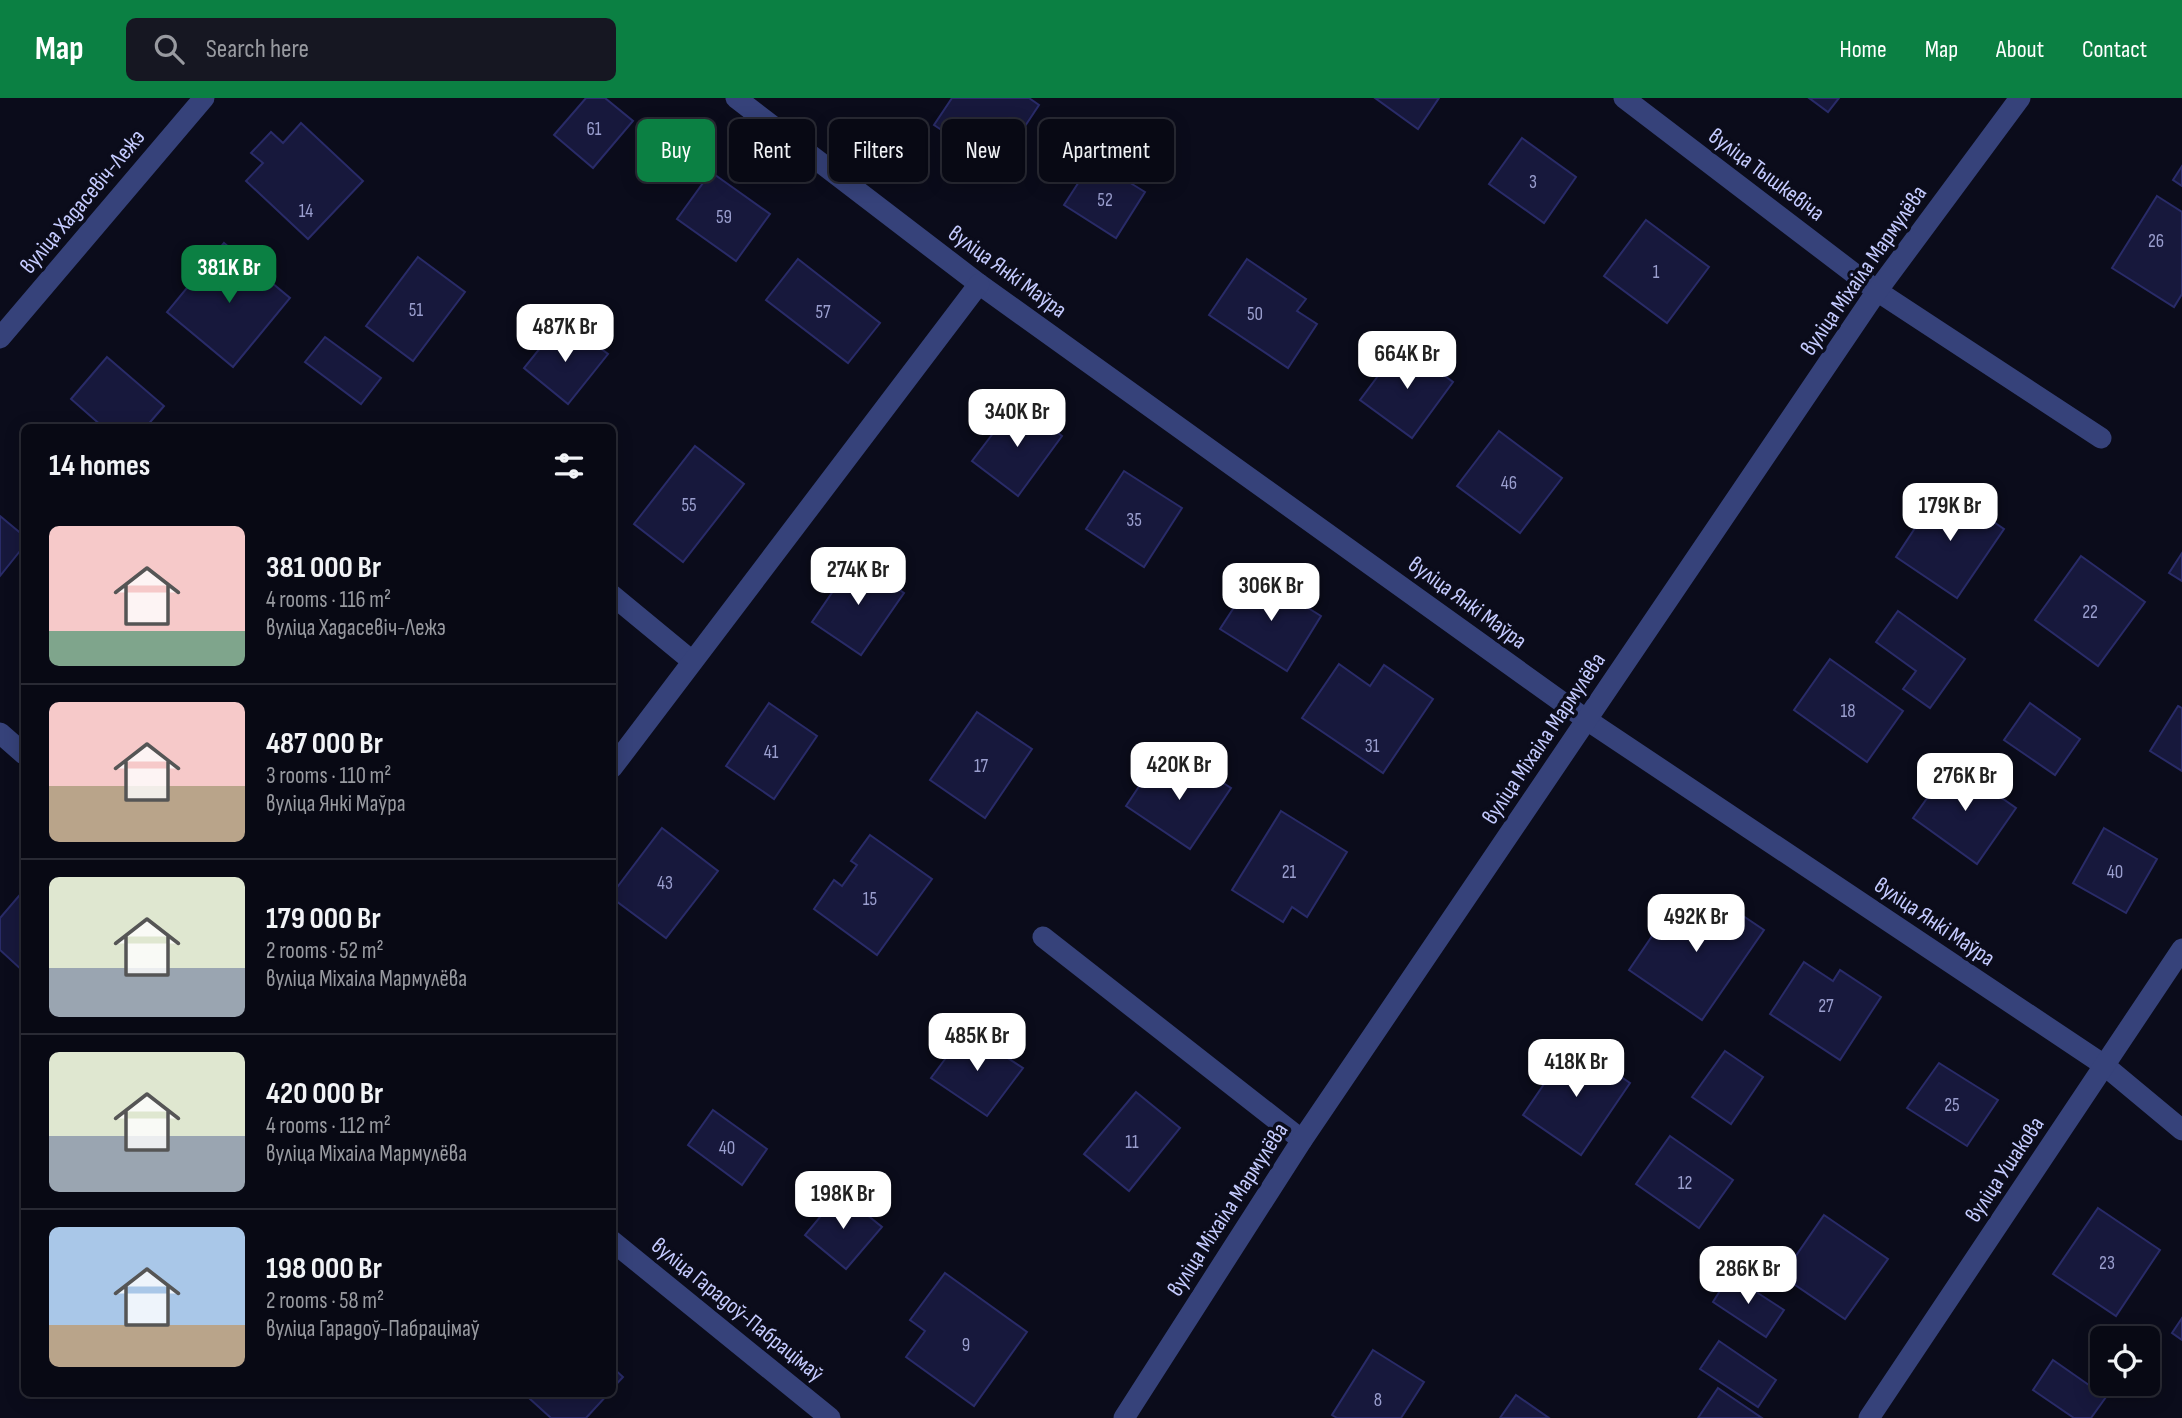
<!DOCTYPE html>
<html lang="en">
<head>
<meta charset="utf-8">
<style>
  body { margin:0; font-family:"Sofia Sans Condensed",sans-serif; background:#161722; color:#f1f3f6; height:100vh; display:flex; flex-direction:column; font-size:26px; white-space:nowrap }
  * { box-sizing:border-box; margin:0 }
  p { font-size:23px; color:#989aa0 }
  .icon { flex:none; width:38px; height:38px; fill:none; stroke:currentColor; stroke-width:2; stroke-linecap:round; stroke-linejoin:round }
  .map { position:relative; flex:1; overflow:hidden }
  .drawer { position:absolute; left:21px; top:326px; width:595px; height:973px; display:flex; flex-direction:column; background:#080914; border-radius:10px; box-shadow:0 4px 18px #0003,0 0 0 2px #292a34 }
  .drawer>* { flex:none }
  .banner { position:absolute; left:637px; top:21px; width:665px; height:63px; display:flex; gap:14px }
  .controls { position:absolute; left:2090px; top:1228px; display:grid; gap:14px }
  .controls a { display:grid; place-items:center; width:70px; height:70px; border-radius:10px; background:#080914; box-shadow:0 4px 18px #0003,0 0 0 2px #292a34; font-size:35px }
  .price { position:absolute; translate:-50% -60px; padding:0 16px; border-radius:14px; background:#fff; color:#222; font-size:23px; line-height:46px; filter:drop-shadow(0 2px 4px #0008) }
  .price::after { content:''; position:absolute; left:50%; top:42px; width:21px; height:16px; margin-left:-10px; background:inherit; clip-path:polygon(0 0,100% 0,50% 100%) }
  .price.selected { background:#0b8043; color:#fff }
  ul { padding:0; list-style:none }
  li { display:flex; align-items:center; gap:21px; height:175px; padding:0 28px }
  li+li { border-top:2px solid #292a34 }
  li span { display:grid; place-items:center; flex:none; width:196px; height:140px; border-radius:10px; color:#555 }
  li>.icon { margin-inline-start:auto }
  span .icon { width:84px; height:84px; fill:#fffc; stroke-width:1 }
  li b { font-size:30px }
  h2 { display:flex; justify-content:space-between; align-items:center; height:84px; padding:0 28px; font-size:30px }
  .pill { padding:0 24px; border-radius:10px; background:#080914; box-shadow:0 4px 18px #0003,0 0 0 2px #292a34; font-size:24px; line-height:63px }
  .pill.selected { background:#0b8043; color:#fff }
  header { display:flex; align-items:center; gap:42px; box-sizing:border-box; height:98px; padding:0 35px; background:#0b8043; color:#fff }
  header strong { font-size:33px }
  nav { display:flex; gap:38px; margin-inline-start:auto; font-size:24px }
  .search { width:490px; height:63px; background:#161722; display:flex; align-items:center; gap:18px; box-sizing:border-box; padding:0 24px; border-radius:10px; color:#989aa0; font-size:26px }
  .map>svg:first-child { display:block }
</style>
</head>
<body>
<header>
<strong>Map</strong>
<div class="search"><svg class="icon" aria-label="search" viewBox="0 0 24 24"><circle cx="10" cy="10" r="6"/><path d="M15 15l6 6"/></svg>Search here</div>
<nav><a>Home</a><a>Map</a><a>About</a><a>Contact</a></nav>
</header>
<div class="map">
<svg width="2182" height="1320" viewBox="0 0 2182 1320">
  <rect width="100%" height="100%" fill="#0b0c1b"/>
  <!-- building -->
  <g fill="#17183c" stroke="#292b68" stroke-width="2">
    <path d="M586 0H605L633 23 593 70 554 37Z"/>
    <path d="M952 0H1029L1039 7 998 69 934 27Z"/>
    <path d="M1375 0H1439L1418 31Z"/>
    <path d="M1809 0H1839L1828 14Z"/>
    <path d="M301 25 363 83 308 141 246 83 263 65 251 55 271 34 283 45Z"/>
    <path d="M1522 40 1576 79 1544 125 1489 86Z"/>
    <path d="M1093 62 1145 94 1116 140 1064 107Z"/>
    <path d="M2182 68V88L2173 82Z"/>
    <path d="M711 74 770 116 736 163 677 121Z"/>
    <path d="M2157 98 2182 114V196L2174 209 2112 170Z"/>
    <path d="M1646 122 1709 169 1667 225 1604 178Z"/>
    <path d="M224 145 290 200 233 269 167 214Z"/>
    <path d="M418 159 465 194 413 263 366 228Z"/>
    <path d="M798 161 880 225 848 265 766 202Z"/>
    <path d="M1247 161 1306 201 1297 213 1317 226 1288 270 1209 217Z"/>
    <path d="M557 229 582 249 588 241 608 256 568 306 524 270Z"/>
    <path d="M325 239 381 280 361 306 305 264Z"/>
    <path d="M1402 246 1453 284 1412 340 1360 302Z"/>
    <path d="M107 259 164 308 146 329H103L71 301Z"/>
    <path d="M1017 304 1062 338 1018 398 972 363Z"/>
    <path d="M1499 333 1562 380 1520 435 1457 388Z"/>
    <path d="M695 348 744 386 683 464 634 426Z"/>
    <path d="M1124 373 1182 410 1144 469 1086 431Z"/>
    <path d="M1942 389 2004 431 1957 500 1896 459Z"/>
    <path d="M0 418 24 438V448L0 478Z"/>
    <path d="M2182 455V483L2169 475Z"/>
    <path d="M2081 458 2145 504 2098 568 2035 522Z"/>
    <path d="M855 461 904 495 861 557 812 524Z"/>
    <path d="M1255 477 1321 518 1287 573 1220 531Z"/>
    <path d="M1898 513 1965 561 1930 610 1903 591 1916 573 1876 544Z"/>
    <path d="M1830 561 1903 613 1867 664 1794 612Z"/>
    <path d="M1339 566 1370 588 1384 567 1433 601 1383 675 1302 620Z"/>
    <path d="M769 605 817 638 774 701 726 668Z"/>
    <path d="M2030 605 2080 641 2055 677 2004 642Z"/>
    <path d="M2178 608 2182 610V673L2150 653Z"/>
    <path d="M977 614 1032 651 985 720 930 682Z"/>
    <path d="M1191 664 1231 690 1190 751 1126 708 1154 666 1179 682Z"/>
    <path d="M1952 665 2016 710 1977 766 1913 720Z"/>
    <path d="M1281 713 1347 754 1307 819 1292 809 1283 824 1232 792Z"/>
    <path d="M662 730 718 773 666 840 612 800V796Z"/>
    <path d="M2104 730 2157 761 2126 815 2073 785Z"/>
    <path d="M870 737 932 781 877 857 814 811 834 782 842 788 857 767 851 763Z"/>
    <path d="M24 792V874L0 852V820Z"/>
    <path d="M1715 799 1764 832 1702 922 1629 872 1678 800 1703 817Z"/>
    <path d="M1804 864 1833 883 1840 872 1881 899 1840 962 1770 916Z"/>
    <path d="M966 933 1023 970 987 1018 931 980Z"/>
    <path d="M1572 945 1630 985 1581 1057 1523 1017Z"/>
    <path d="M1725 953 1763 979 1731 1026 1692 999Z"/>
    <path d="M1939 965 1998 1002 1967 1048 1907 1010Z"/>
    <path d="M1136 994 1180 1030 1129 1093 1084 1056Z"/>
    <path d="M713 1012 767 1051 742 1087 688 1047Z"/>
    <path d="M1670 1038 1733 1082 1699 1130 1636 1086Z"/>
    <path d="M840 1095 882 1129 846 1171 805 1137Z"/>
    <path d="M2098 1110 2160 1152 2116 1218 2053 1176Z"/>
    <path d="M1824 1117 1888 1161 1845 1221 1782 1178Z"/>
    <path d="M945 1175 1027 1234 974 1308 906 1259 925 1233 910 1222Z"/>
    <path d="M1730 1177 1784 1212 1766 1239 1713 1204Z"/>
    <path d="M2182 1220V1242L2172 1235Z"/>
    <path d="M1719 1243 1776 1282 1758 1309 1700 1271Z"/>
    <path d="M1373 1252 1424 1284 1401 1320H1337L1332 1317Z"/>
    <path d="M2053 1262 2106 1299 2091 1320H2074L2033 1292Z"/>
    <path d="M612 1269 623 1279 612 1291Z"/>
    <path d="M1718 1290 1762 1320H1698Z"/>
    <path d="M536 1295H609L586 1320H551L530 1301Z"/>
    <path d="M1516 1297 1549 1320H1500Z"/>
  </g>
  <g fill="none" stroke-linecap="round" stroke-linejoin="round">
    <!-- minor -->
    <g stroke="#36427a" stroke-width="21">
      <path d="M736 0 979 186 1587 622 2104 967 2182 1032"/>
      <path d="M1624 0 1877 193 2101 340"/>
      <path d="M0 240 204 0"/>
      <path d="M612 497 692 563"/>
      <path d="M0 635 24 656"/>
      <path d="M612 670 979 186"/>
      <path d="M1043 839 1302 1042"/>
      <path d="M612 1143 830 1320"/>
      <path d="M1124 1320 1302 1042 1877 193 2020 0"/>
      <path d="M1869 1320 2182 851"/>
    </g>
  </g>
  <g text-anchor="middle" stroke-width="7" stroke-linejoin="round" paint-order="stroke">
    <!-- number labels -->
    <g font-size="19" fill="#9a9ece">
      <text x="594" y="37">61</text>
      <text x="1533" y="90">3</text>
      <text x="1105" y="108">52</text>
      <text x="306" y="119">14</text>
      <text x="724" y="125">59</text>
      <text x="2156" y="149">26</text>
      <text x="1656" y="180">1</text>
      <text x="416" y="218">51</text>
      <text x="823" y="220">57</text>
      <text x="1255" y="222">50</text>
      <text x="1509" y="391">46</text>
      <text x="689" y="413">55</text>
      <text x="1134" y="428">35</text>
      <text x="2090" y="520">22</text>
      <text x="1848" y="619">18</text>
      <text x="1372" y="654">31</text>
      <text x="771" y="660">41</text>
      <text x="981" y="674">17</text>
      <text x="1289" y="780">21</text>
      <text x="2115" y="780">40</text>
      <text x="665" y="791">43</text>
      <text x="870" y="807">15</text>
      <text x="1826" y="914">27</text>
      <text x="1952" y="1013">25</text>
      <text x="1132" y="1050">11</text>
      <text x="727" y="1056">40</text>
      <text x="1685" y="1091">12</text>
      <text x="2107" y="1171">23</text>
      <text x="966" y="1253">9</text>
      <text x="1378" y="1308">8</text>
    </g>
    <!-- street labels -->
    <g font-size="23" fill="#c5cbff" stroke="#0b0c1b">
      <text transform="translate(1767 76) rotate(37)" y="8">вуліца Тышкевіча</text>
      <text transform="translate(82 103) rotate(-50)" y="8">вуліца Хадасевіч-Лежэ</text>
      <text transform="translate(1863 172) rotate(-55)" y="8">вуліца Міхаіла Мармулёва</text>
      <text transform="translate(1008 173) rotate(36)" y="8">вуліца Янкі Маўра</text>
      <text transform="translate(1468 504) rotate(36)" y="8">вуліца Янкі Маўра</text>
      <text transform="translate(1543 640) rotate(-56)" y="8">вуліца Міхаіла Мармулёва</text>
      <text transform="translate(1935 823) rotate(34)" y="8">вуліца Янкі Маўра</text>
      <text transform="translate(2004 1071) rotate(-56)" y="8">вуліца Ушакова</text>
      <text transform="translate(1227 1111) rotate(-57)" y="8">вуліца Міхаіла Мармулёва</text>
      <text transform="translate(738 1211) rotate(39)" y="8">вуліца Гарадоў-Пабрацімаў</text>
    </g>
  </g>
</svg>
<div class="controls">
<a><svg class="icon" aria-label="locate" viewBox="0 0 24 24"><circle cx="12" cy="12" r="6"/><path d="M12 2v4M12 18v4M2 12h4M18 12h4"/></svg></a>
</div>
<b class="price selected" style="left:229px;top:207px">381K Br</b>
<b class="price" style="left:565px;top:266px">487K Br</b>
<b class="price" style="left:1407px;top:293px">664K Br</b>
<b class="price" style="left:1017px;top:351px">340K Br</b>
<b class="price" style="left:1950px;top:445px">179K Br</b>
<b class="price" style="left:858px;top:509px">274K Br</b>
<b class="price" style="left:1271px;top:525px">306K Br</b>
<b class="price" style="left:1179px;top:704px">420K Br</b>
<b class="price" style="left:1965px;top:715px">276K Br</b>
<b class="price" style="left:1696px;top:856px">492K Br</b>
<b class="price" style="left:977px;top:975px">485K Br</b>
<b class="price" style="left:1576px;top:1001px">418K Br</b>
<b class="price" style="left:843px;top:1133px">198K Br</b>
<b class="price" style="left:1748px;top:1208px">286K Br</b>
<div class="banner">
<a class="pill selected">Buy</a>
<a class="pill">Rent</a>
<a class="pill">Filters</a>
<a class="pill">New</a>
<a class="pill">Apartment</a>
</div>
<section class="drawer">
<h2>14 homes<svg class="icon" aria-label="filters" viewBox="0 0 24 24"><path d="M4 7h16M4 17h16"/><circle cx="9" cy="7" r="2"/><circle cx="15" cy="17" r="2"/></svg></h2>
<ul>
<li><span style="background:linear-gradient(#f6c9c9 75%,#7fa58c 0)"><svg class="icon" aria-label="home" viewBox="0 0 24 24"><path d="M3 11l9-7 9 7M6 9v11h12V9"/></svg></span><div><b>381 000 Br</b><p>4 rooms · 116 m²</p><p>вуліца Хадасевіч-Лежэ</p></div></li>
<li><span style="background:linear-gradient(#f6c9c9 60%,#b9a48a 0)"><svg class="icon" aria-label="home" viewBox="0 0 24 24"><path d="M3 11l9-7 9 7M6 9v11h12V9"/></svg></span><div><b>487 000 Br</b><p>3 rooms · 110 m²</p><p>вуліца Янкі Маўра</p></div></li>
<li><span style="background:linear-gradient(#dfe7d0 65%,#9aa5b1 0)"><svg class="icon" aria-label="home" viewBox="0 0 24 24"><path d="M3 11l9-7 9 7M6 9v11h12V9"/></svg></span><div><b>179 000 Br</b><p>2 rooms · 52 m²</p><p>вуліца Міхаіла Мармулёва</p></div></li>
<li><span style="background:linear-gradient(#dfe7d0 60%,#9aa5b1 0)"><svg class="icon" aria-label="home" viewBox="0 0 24 24"><path d="M3 11l9-7 9 7M6 9v11h12V9"/></svg></span><div><b>420 000 Br</b><p>4 rooms · 112 m²</p><p>вуліца Міхаіла Мармулёва</p></div></li>
<li><span style="background:linear-gradient(#a9c7e8 70%,#b9a48a 0)"><svg class="icon" aria-label="home" viewBox="0 0 24 24"><path d="M3 11l9-7 9 7M6 9v11h12V9"/></svg></span><div><b>198 000 Br</b><p>2 rooms · 58 m²</p><p>вуліца Гарадоў-Пабрацімаў</p></div></li>
</ul>
</section>
</div>
</body>
</html>
